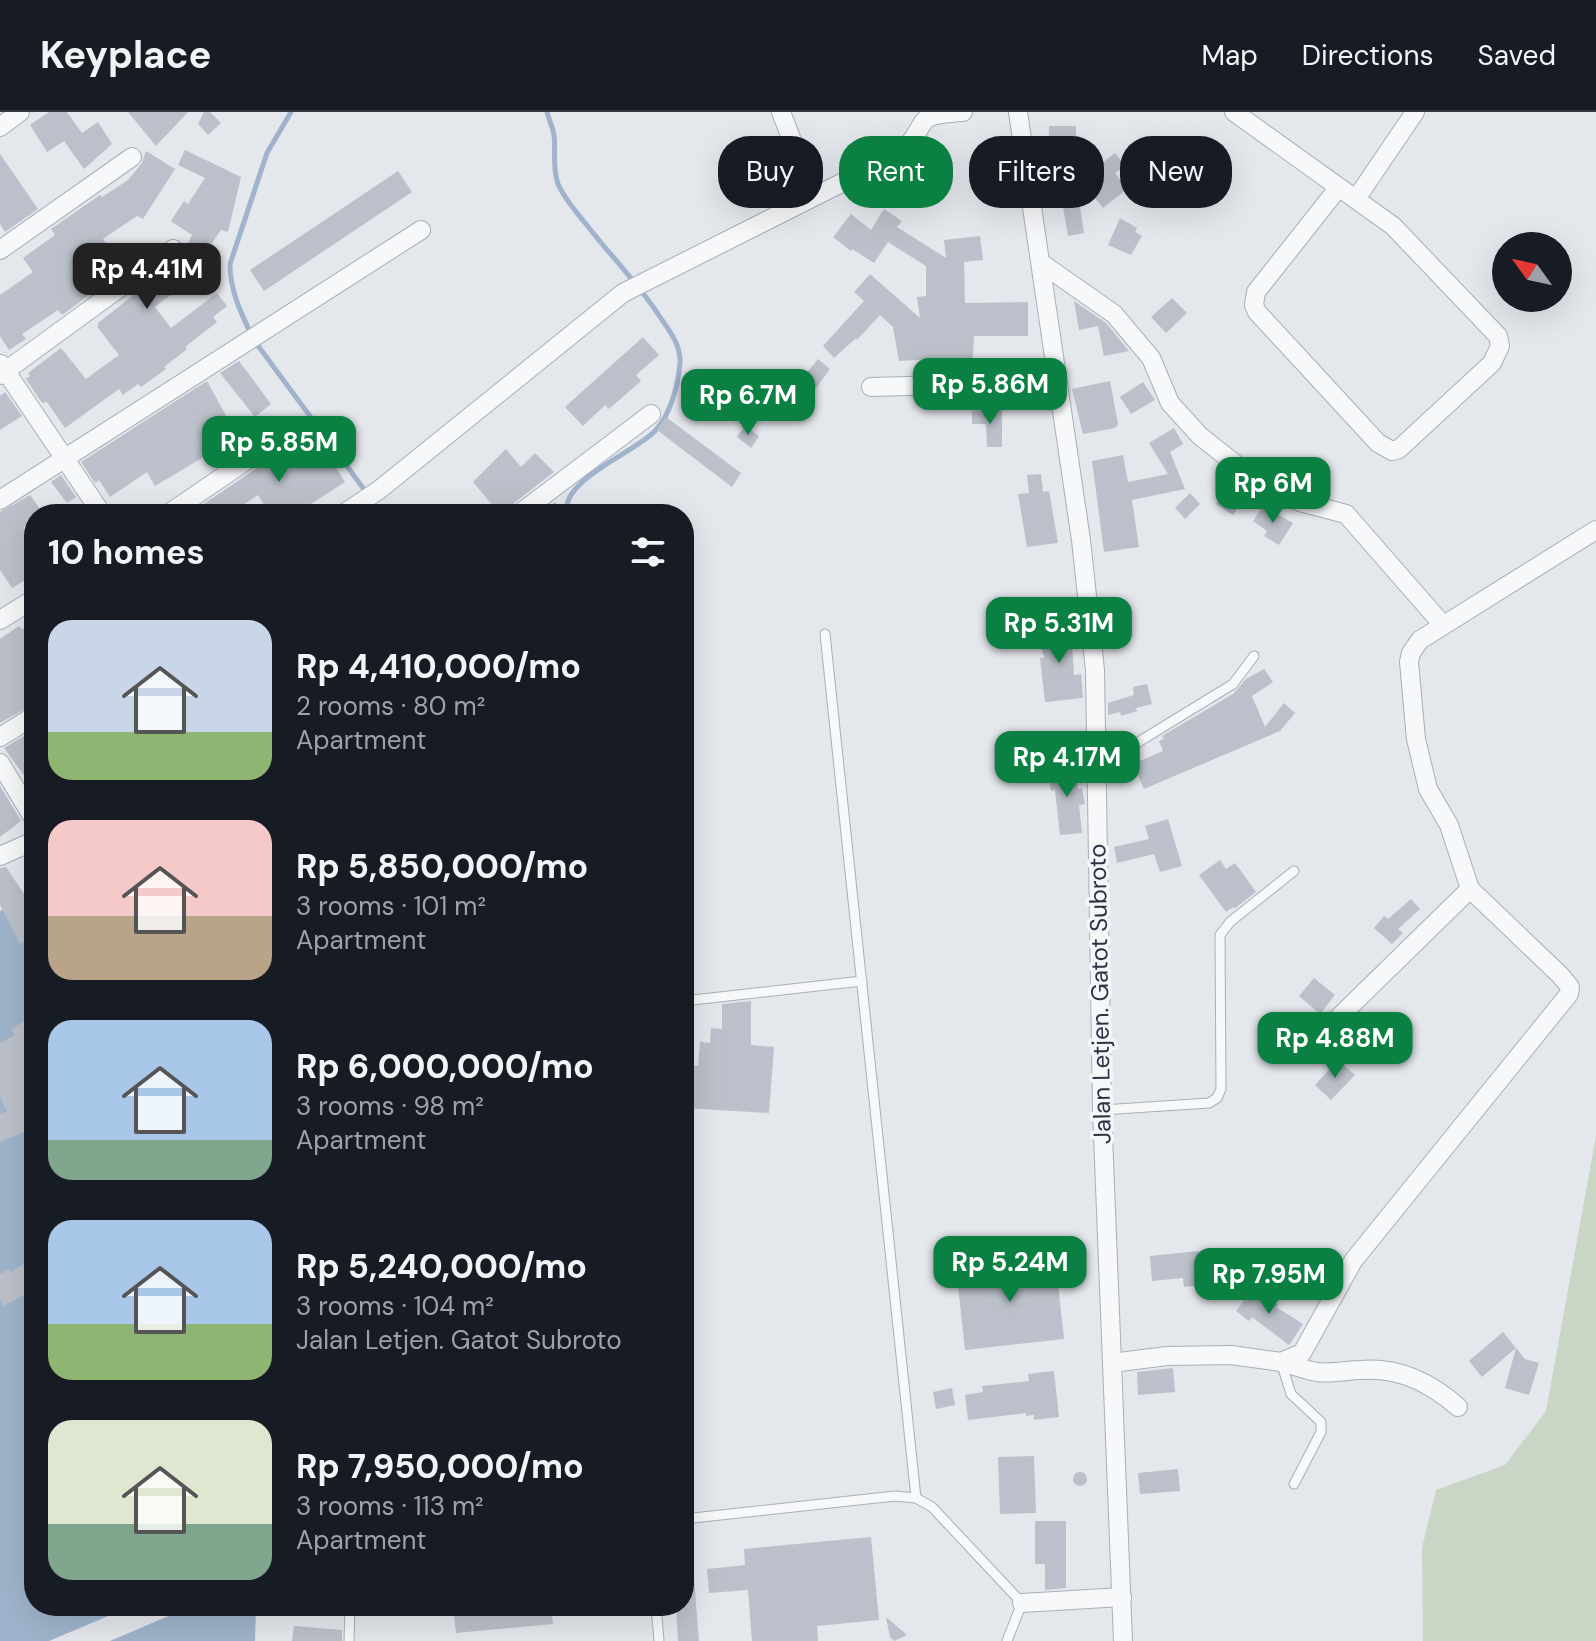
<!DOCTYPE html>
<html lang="en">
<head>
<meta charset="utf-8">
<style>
  body { margin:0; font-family:"DM Sans",sans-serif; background:#242831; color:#f1f3f6; height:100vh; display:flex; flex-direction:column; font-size:30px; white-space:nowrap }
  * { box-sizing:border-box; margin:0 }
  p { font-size:26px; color:#9ea1a6 }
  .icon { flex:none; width:44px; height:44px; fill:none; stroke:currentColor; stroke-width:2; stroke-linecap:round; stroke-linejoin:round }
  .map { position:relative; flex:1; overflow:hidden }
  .drawer { position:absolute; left:24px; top:392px; width:670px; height:1112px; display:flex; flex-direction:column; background:#171b24; border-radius:32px; box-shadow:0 8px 32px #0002 }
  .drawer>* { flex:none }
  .guide { position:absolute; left:718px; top:24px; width:758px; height:72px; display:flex; gap:16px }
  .needle { width:52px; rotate:303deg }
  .buttons { position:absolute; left:1492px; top:120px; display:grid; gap:16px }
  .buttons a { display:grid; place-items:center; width:80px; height:80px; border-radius:50%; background:#171b24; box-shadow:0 8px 32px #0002; font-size:40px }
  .price { position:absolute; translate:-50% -68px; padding:0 18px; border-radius:16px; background:#0b8043; color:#fff; font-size:26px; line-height:52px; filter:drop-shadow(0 2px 4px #0008) }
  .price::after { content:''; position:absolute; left:50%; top:48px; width:24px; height:18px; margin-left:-12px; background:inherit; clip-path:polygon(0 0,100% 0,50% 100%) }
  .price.active { background:#222; color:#fff }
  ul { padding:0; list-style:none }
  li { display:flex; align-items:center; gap:24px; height:200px; padding:0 24px }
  li span { display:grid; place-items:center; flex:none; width:224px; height:160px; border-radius:24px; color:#555 }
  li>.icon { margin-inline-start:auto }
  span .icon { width:96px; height:96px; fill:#fffc; stroke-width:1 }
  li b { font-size:34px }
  h2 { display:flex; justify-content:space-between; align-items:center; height:96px; padding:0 24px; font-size:34px }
  .tag { padding:0 28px; border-radius:32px; background:#171b24; box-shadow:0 8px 32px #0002; font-size:28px; line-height:72px }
  .tag.active { background:#0b8043; color:#fff }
  header { display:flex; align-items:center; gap:48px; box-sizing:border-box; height:112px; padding:0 40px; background:#171b24; border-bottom:2px solid #363941 }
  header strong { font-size:38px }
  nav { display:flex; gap:44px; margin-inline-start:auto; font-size:28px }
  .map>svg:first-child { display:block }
</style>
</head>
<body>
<header>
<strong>Keyplace</strong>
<nav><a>Map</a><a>Directions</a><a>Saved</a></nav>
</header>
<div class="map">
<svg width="1596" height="1529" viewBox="0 0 1596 1529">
  <rect width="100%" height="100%" fill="#e4e7ec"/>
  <!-- green -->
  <path fill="#c9d6c5" d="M1596 1024V1529H1423L1422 1436 1436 1378 1505 1353 1546 1299Z"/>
  <!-- water -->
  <path fill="#9fb4cc" d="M31 782 34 787V1494H256L255 1529H0V799Z"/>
  <!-- pier -->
  <path fill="#e4e7ec" d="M132 1494H192L110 1529H49Z"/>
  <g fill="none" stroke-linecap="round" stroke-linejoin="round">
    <!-- stream -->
    <g stroke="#9fb4cc" stroke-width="5">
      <path d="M547 0C549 8 553 16 554 23 556 39 552 56 558 72 564 86 576 100 586 112 609 142 637 170 658 202 668 217 681 232 680 251 678 273 671 302 655 319 634 341 559 369 567 402"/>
      <path d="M251 222C240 199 230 178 230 152L267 41 291 0"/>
      <path d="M256 231 366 380"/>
      <path d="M372 389 379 402"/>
    </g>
  </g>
  <!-- building -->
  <g fill="#bbc0ca">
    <path d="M49 0H67L82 21 98 10 112 32 84 57 64 29 47 40 30 13Z"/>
    <path d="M128 0H188L156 34Z"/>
    <path d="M204 0H210L221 11 208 23 198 12Z"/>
    <path d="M1049 14H1076V38L1093 58 1115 41 1125 54 1115 61 1127 77 1103 96 1075 61 1084 121 1068 124 1061 83 1047 85 1037 40 1049 37Z"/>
    <path d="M1010 25 1013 47 997 51 993 28Z"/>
    <path d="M185 38 241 65 228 120 221 118 181 175 155 195 171 216 217 181 227 194 213 205 217 210 185 235 187 237 164 255 166 257 141 275 138 272 123 283 119 277 65 316 47 290 42 291 26 267 30 264 28 261 61 236 86 267 119 243 98 216V211L180 147 192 123 171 109 184 89 188 92 205 66 178 53Z"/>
    <path d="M146 39 175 57 143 107 137 104 103 127 117 149 114 155 87 173 92 180 77 192 62 203 58 198 22 222 26 227 9 238 0 224V183L33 160 23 146 55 123 51 117 100 83 102 85 128 68 142 51Z"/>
    <path d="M0 42 38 97 5 120 0 112Z"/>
    <path d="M398 59 412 80 264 179 250 158Z"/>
    <path d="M884 97 902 109 897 115 946 146 944 128 980 124 983 148 964 150 965 191 1028 190V224H974L972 260 960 261V257L949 256 950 246 899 249 893 215 880 203 857 228 856 226 834 246 823 234 864 189 854 180 870 162 920 206 917 185 926 184V154L888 130 874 151 852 137 851 139 833 125 851 102 871 118Z"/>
    <path d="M1120 106 1137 116 1135 120 1142 124 1131 143 1108 133Z"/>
    <path d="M1172 186 1187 201 1166 221 1151 205Z"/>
    <path d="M1074 189 1106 211 1129 239 1104 244 1098 214 1079 218Z"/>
    <path d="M643 225 659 243 636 263 641 269 609 297 605 293 583 314 565 295Z"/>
    <path d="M818 247 830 257 808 287 811 289 800 300 788 288 801 276 797 273Z"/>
    <path d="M239 249 271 292 255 305 220 261Z"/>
    <path d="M207 269 234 318 218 327 222 334 155 374 147 360 110 385 99 368 95 371 81 350Z"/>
    <path d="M1110 269 1118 312 1115 316 1083 322 1072 277Z"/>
    <path d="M1143 270 1155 288 1131 302 1120 285Z"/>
    <path d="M5 280 22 304 0 318V284Z"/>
    <path d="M982 284V297H960V285Z"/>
    <path d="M1002 298V335H987L986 312H972V299Z"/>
    <path d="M666 305 741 361 732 375 657 318Z"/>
    <path d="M745 314 759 324 751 336 737 325Z"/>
    <path d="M1174 316 1183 332 1170 340 1185 377 1132 388 1139 435 1104 440 1092 349 1123 343 1128 370 1168 362 1149 331Z"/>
    <path d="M292 326 309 356 329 344 345 370 295 402H270L258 383 229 402H189L263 352 268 342Z"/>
    <path d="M506 337 521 355 535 341 554 360 500 402 473 370Z"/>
    <path d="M1041 362 1043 380 1049 379 1058 431 1027 435 1018 382 1029 381 1027 363Z"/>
    <path d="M61 363 76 385 67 391 51 370Z"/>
    <path d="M1223 379 1241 391 1233 403 1216 392Z"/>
    <path d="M1190 381 1200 392 1185 407 1175 396Z"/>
    <path d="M30 383 43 401 34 402V408L23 416 34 430V458L28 462 30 465 12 476 0 458V400Z"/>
    <path d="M555 390 564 402H539Z"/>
    <path d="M1263 394 1293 411 1279 433 1264 424 1267 419 1253 409Z"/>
    <path d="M34 508V592L0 611V527L19 514 22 517Z"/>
    <path d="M1069 511 1074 532H1072L1074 563 1081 562 1083 586 1045 590 1040 546H1044L1038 519Z"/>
    <path d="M1264 557 1273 570 1252 584 1265 615 1284 591 1295 601 1280 619 1144 677 1133 652 1163 639 1159 629 1164 627 1162 624 1233 582 1246 567Z"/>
    <path d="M1147 572 1152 592 1136 596 1137 599 1121 604 1120 600 1108 603V591L1134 583 1133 575Z"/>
    <path d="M34 618V677L4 636Z"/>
    <path d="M1075 654 1078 677 1082 676 1085 692 1079 693 1082 721 1060 723 1055 678 1051 679 1048 659Z"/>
    <path d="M0 674 21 709 0 725Z"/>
    <path d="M1168 707 1182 754 1160 760 1154 742 1117 751 1114 735 1149 727 1145 714Z"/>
    <path d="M1220 748 1226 757 1235 751 1256 780 1234 797 1233 795 1226 800 1199 763Z"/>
    <path d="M6 755 25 783 34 775V825L20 832 0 793V756Z"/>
    <path d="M1411 787 1420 797 1398 817 1403 821 1392 832 1374 816 1384 804 1388 807Z"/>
    <path d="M1314 866 1335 883 1320 902 1299 884Z"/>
    <path d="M751 889V933L774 935 769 1001 684 996V953L698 954 700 930 710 931 711 916 722 917V892Z"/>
    <path d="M27 906 34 915V1016L0 1030V1002L7 999 0 985V931L15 923 11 918Z"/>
    <path d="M1338 948 1355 963 1331 988 1315 973Z"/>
    <path d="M1082 1137 1083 1152 1069 1154 1067 1139Z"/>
    <path d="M1199 1139 1202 1173 1184 1175 1183 1166 1152 1169 1150 1144Z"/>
    <path d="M34 1145V1177L4 1194 0 1186V1162L9 1157 11 1160Z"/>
    <path d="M1055 1145 1064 1227 965 1238 956 1156Z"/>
    <path d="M1254 1175 1278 1193 1276 1195 1303 1212 1289 1233 1252 1205 1249 1209 1236 1199Z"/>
    <path d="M1503 1220 1516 1236 1482 1265 1469 1249Z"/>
    <path d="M1516 1236 1525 1247 1539 1251 1529 1283 1505 1276Z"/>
    <path d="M1173 1256 1175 1280 1138 1283 1137 1260Z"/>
    <path d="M1054 1259 1059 1305 1034 1308V1303L1026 1304V1301L968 1308 965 1283 983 1280 982 1274 1029 1269 1028 1262Z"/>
    <path d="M952 1276 955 1293 936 1297 933 1280Z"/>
    <path d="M1034 1344 1036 1401 1000 1402 998 1345Z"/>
    <path d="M1178 1357 1180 1379 1140 1382 1138 1361Z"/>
    <circle cx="1080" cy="1367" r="7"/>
    <path d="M1035 1409H1066V1476L1045 1478V1452H1035Z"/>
    <path d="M871 1425 879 1508 817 1514 818 1529H752L748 1478 709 1481 707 1457 745 1453 744 1437Z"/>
    <path d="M684 1466H694L699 1529H678L676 1494H684Z"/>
    <path d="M453 1494H551L553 1512 456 1521Z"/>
    <path d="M886 1505 907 1523 894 1529 890 1525Z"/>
    <path d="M294 1514 342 1518V1529H292Z"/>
  </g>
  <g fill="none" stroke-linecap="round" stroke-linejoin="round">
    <defs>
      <g id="lane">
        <path d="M825 522 916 1386"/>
        <path d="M1096 656 1233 572 1254 544"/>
        <path d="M684 889 862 869"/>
        <path d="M1102 998 1209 991 1217 986 1221 977 1220 823 1230 810 1294 759"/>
        <path d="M1281 1250 1291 1282 1321 1310V1320L1294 1372"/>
        <path d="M684 1407 895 1384 916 1386 932 1395 1022 1491 1007 1529"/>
        <path d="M656 1494 659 1529"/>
        <path d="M349 1529 350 1494"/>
      </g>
      <g id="street">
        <path d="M781 0 813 83"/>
        <path d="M1018 0 1081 428 1095 558 1102 998 1123 1529"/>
        <path d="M1234 0 1393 114 1498 224 1500 234 1492 251 1399 337 1392 339 1378 331 1257 200 1254 193 1256 180 1339 75"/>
        <path d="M0 15 20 0"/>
        <path d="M1356 87 1415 0"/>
        <path d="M0 138 132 45"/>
        <path d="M1041 151 1114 202 1151 246 1170 291 1200 324 1238 354 1271 375 1300 390 1346 402 1443 513"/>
        <path d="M1 252 102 402"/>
        <path d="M0 263 173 137"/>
        <path d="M871 275 1058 270"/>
        <path d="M0 388 421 118"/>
        <path d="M168 402 256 342"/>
        <path d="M343 402 379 378 623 181 901 41C932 9 910 3 963 0"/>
        <path d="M519 402 651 302"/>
        <path d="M0 508 34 487"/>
        <path d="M0 625 34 604"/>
        <path d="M0 651 34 707"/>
        <path d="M0 744 34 729"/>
        <path d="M1333 911 1470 777"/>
        <path d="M1281 1250C1293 1253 1305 1258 1317 1260 1332 1262 1347 1258 1361 1258 1398 1255 1431 1271 1458 1295"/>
        <path d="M1112 1251 1167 1244 1231 1243 1281 1250 1302 1241 1353 1149 1569 882 1570 875 1560 863 1470 777 1449 713 1428 677 1416 627 1409 550 1411 541 1420 528 1596 418"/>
        <path d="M1022 1491 1122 1485"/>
      </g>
    </defs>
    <!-- lane casing -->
    <use href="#lane" stroke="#a9aeb7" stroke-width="11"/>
    <!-- street casing -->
    <use href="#street" stroke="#a9aeb7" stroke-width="20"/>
    <!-- lane -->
    <use href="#lane" stroke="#f7f8fa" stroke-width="9"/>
    <!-- street -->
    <use href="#street" stroke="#f7f8fa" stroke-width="18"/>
  </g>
  <g text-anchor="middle" stroke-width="7" stroke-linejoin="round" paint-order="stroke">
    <!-- street labels -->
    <g font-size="24" fill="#2b3445" stroke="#f4f6f9">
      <text transform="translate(1100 882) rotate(-91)" y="8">Jalan Letjen. Gatot Subroto</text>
    </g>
  </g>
</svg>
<div class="buttons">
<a><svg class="needle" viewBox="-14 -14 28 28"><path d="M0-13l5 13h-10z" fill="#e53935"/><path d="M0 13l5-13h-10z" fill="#9ea1a6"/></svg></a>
</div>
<b class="price active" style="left:147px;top:199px">Rp 4.41M</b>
<b class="price" style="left:990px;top:314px">Rp 5.86M</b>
<b class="price" style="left:748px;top:325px">Rp 6.7M</b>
<b class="price" style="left:279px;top:372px">Rp 5.85M</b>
<b class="price" style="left:1273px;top:413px">Rp 6M</b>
<b class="price" style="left:1059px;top:553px">Rp 5.31M</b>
<b class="price" style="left:1067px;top:687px">Rp 4.17M</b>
<b class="price" style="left:1335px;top:968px">Rp 4.88M</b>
<b class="price" style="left:1010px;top:1192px">Rp 5.24M</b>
<b class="price" style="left:1269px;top:1204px">Rp 7.95M</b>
<div class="guide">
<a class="tag">Buy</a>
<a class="tag active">Rent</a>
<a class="tag">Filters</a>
<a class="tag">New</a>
</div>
<section class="drawer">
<h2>10 homes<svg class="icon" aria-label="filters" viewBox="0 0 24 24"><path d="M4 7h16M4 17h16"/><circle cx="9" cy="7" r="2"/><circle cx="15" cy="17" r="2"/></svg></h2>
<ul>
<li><span style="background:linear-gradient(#c9d6e8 70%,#8fb573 0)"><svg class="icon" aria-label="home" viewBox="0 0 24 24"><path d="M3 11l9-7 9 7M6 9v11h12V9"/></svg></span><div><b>Rp 4,410,000/mo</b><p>2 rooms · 80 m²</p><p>Apartment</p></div></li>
<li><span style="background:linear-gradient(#f6c9c9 60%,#b9a48a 0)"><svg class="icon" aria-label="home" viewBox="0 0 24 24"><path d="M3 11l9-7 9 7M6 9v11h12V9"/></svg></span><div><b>Rp 5,850,000/mo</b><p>3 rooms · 101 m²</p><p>Apartment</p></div></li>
<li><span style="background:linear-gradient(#a9c7e8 75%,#7fa58c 0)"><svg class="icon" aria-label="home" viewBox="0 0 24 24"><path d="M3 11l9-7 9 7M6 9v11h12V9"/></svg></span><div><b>Rp 6,000,000/mo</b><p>3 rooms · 98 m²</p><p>Apartment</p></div></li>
<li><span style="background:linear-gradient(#a9c7e8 65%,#8fb573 0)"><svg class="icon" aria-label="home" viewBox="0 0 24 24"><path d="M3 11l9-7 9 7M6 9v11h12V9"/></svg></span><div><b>Rp 5,240,000/mo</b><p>3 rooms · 104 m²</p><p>Jalan Letjen. Gatot Subroto</p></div></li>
<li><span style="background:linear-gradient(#dfe7d0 65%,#7fa58c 0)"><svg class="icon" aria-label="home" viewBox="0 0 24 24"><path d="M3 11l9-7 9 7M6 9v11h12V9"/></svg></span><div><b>Rp 7,950,000/mo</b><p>3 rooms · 113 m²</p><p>Apartment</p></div></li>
</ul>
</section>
</div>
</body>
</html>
